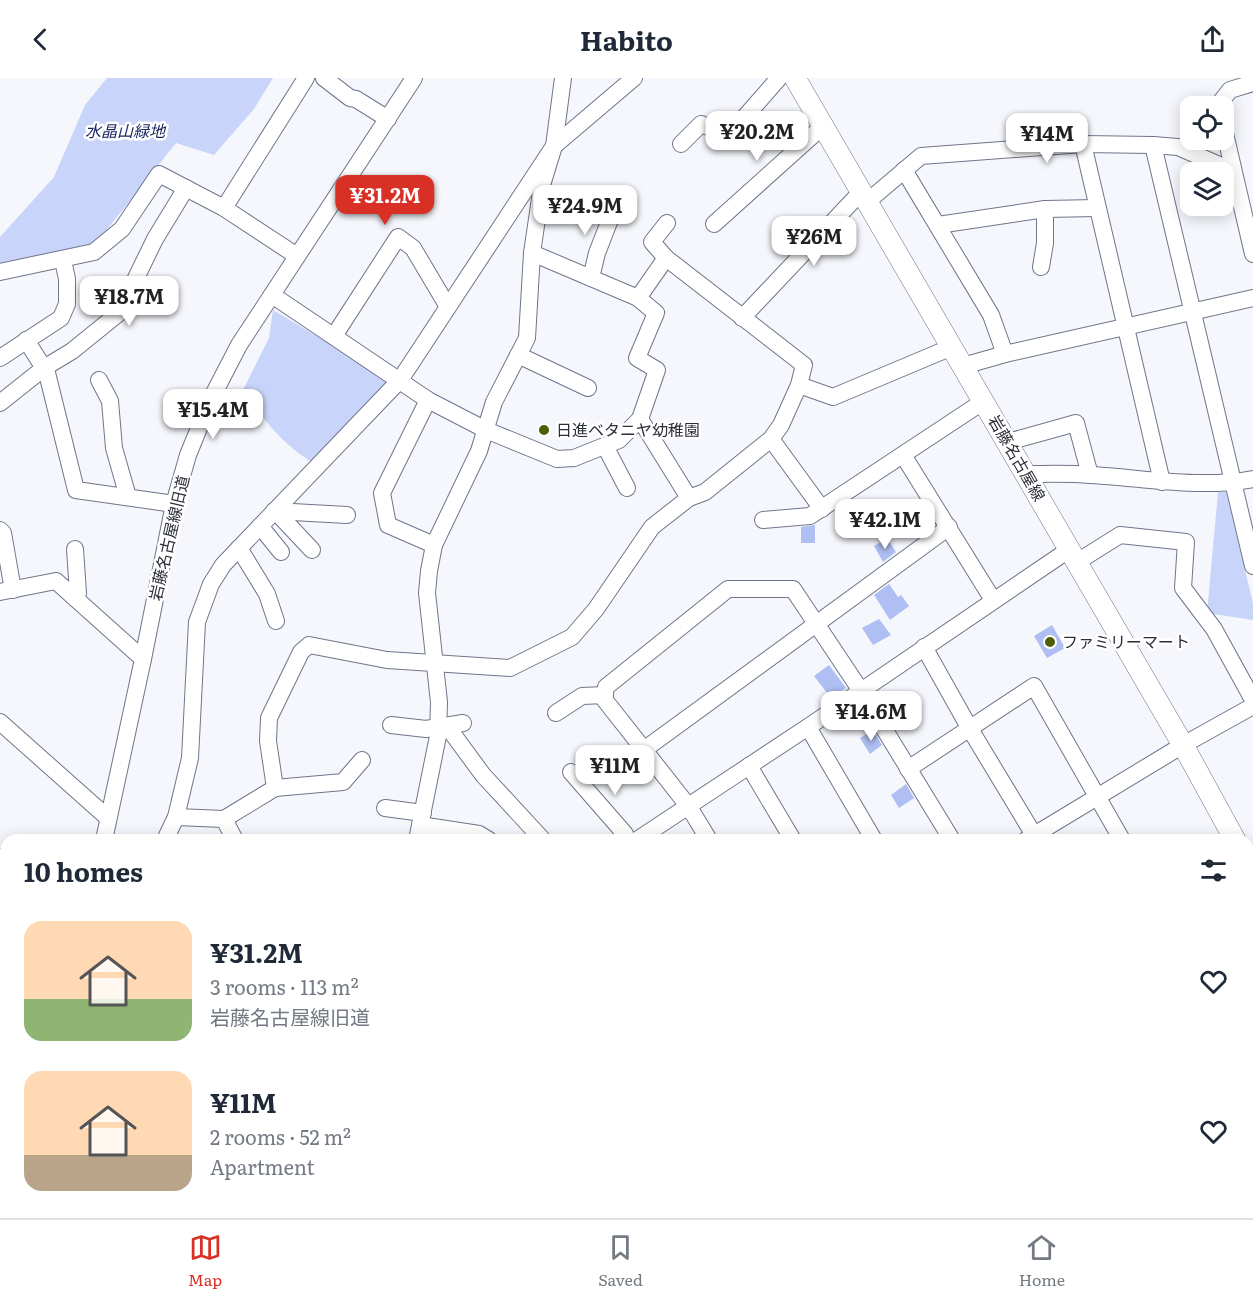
<!DOCTYPE html>
<html lang="en">
<head>
<meta charset="utf-8">
<style>
  body { margin:0; font-family:Literata,"Noto Sans JP",serif; background:#f2f2f3; color:#1f2937; height:100vh; display:flex; flex-direction:column; font-size:22px; white-space:nowrap }
  * { box-sizing:border-box; margin:0 }
  p { font-size:20px; color:#747a83 }
  .icon { flex:none; width:33px; height:33px; fill:none; stroke:currentColor; stroke-width:2; stroke-linecap:round; stroke-linejoin:round }
  .map { position:relative; flex:1; overflow:hidden }
  .drawer { position:absolute; left:0px; top:756px; width:1254px; height:384px; display:flex; flex-direction:column; background:#fff; border-radius:18px 18px 0 0; box-shadow:0 3px 15px #0003 }
  .drawer>* { flex:none }
  .buttons { position:absolute; left:1180px; top:18px; display:grid; gap:12px }
  .buttons a { display:grid; place-items:center; width:54px; height:54px; border-radius:12px; background:#fff; box-shadow:0 3px 15px #0003; font-size:30px }
  .price { position:absolute; translate:-50% -51px; padding:0 14px; border-radius:12px; background:#fff; color:#222; font-size:20px; line-height:39px; filter:drop-shadow(0 2px 3px #0008) }
  .price::after { content:''; position:absolute; left:50%; top:36px; width:18px; height:14px; margin-left:-9px; background:inherit; clip-path:polygon(0 0,100% 0,50% 100%) }
  .price.active { background:#d93025; color:#fff }
  ul { padding:0; list-style:none }
  li { display:flex; align-items:center; gap:18px; height:150px; padding:0 24px }
  li span { display:grid; place-items:center; flex:none; width:168px; height:120px; border-radius:18px; color:#555 }
  li>.icon { margin-inline-start:auto }
  span .icon { width:72px; height:72px; fill:#fffc; stroke-width:1 }
  li b { font-size:26px }
  h2 { display:flex; justify-content:space-between; align-items:center; height:72px; padding:0 24px; font-size:26px }
  header { display:flex; justify-content:space-between; align-items:center; height:78px; padding:0 24px; background:#fff; font-size:27px; font-weight:700 }
  .dock { display:flex; justify-content:space-around; align-items:center; height:84px; border-top:2px solid #e0e1e3; background:#fff; font-size:16px; color:#747a83 }
  .dock a { display:grid; justify-items:center; gap:3px }
  .dock .active { color:#d93025 }
  .map>svg:first-child { display:block }
</style>
</head>
<body>
<header><svg class="icon" aria-label="back" viewBox="0 0 24 24"><path d="M15 5l-7 7 7 7"/></svg>Habito<svg class="icon" aria-label="share" viewBox="0 0 24 24"><path d="M12 15V3M7 8l5-5 5 5M5 13v7h14v-7"/></svg></header>
<div class="map">
<svg width="1253" height="1140" viewBox="0 0 1253 1140">
  <rect width="100%" height="100%" fill="#f5f7fc"/>
  <!-- green -->
  <g fill="#c8d4f9">
    <path d="M107 0H273L254 31 214 77 176 65 97 164 0 190V159L54 99 85 27Z"/>
    <path d="M273 232 365 287 387 304 313 385C279 363 266 344 243 312L269 260Z"/>
    <path d="M1218 414H1226L1253 525V542L1207 535Z"/>
    <path d="M6 1082V1134H61L64 1140H1L0 1085Z"/>
  </g>
  <!-- building -->
  <g fill="#afbef3">
    <path d="M815 447V465H801V449Z"/>
    <path d="M887 460 896 474 883 484 874 468Z"/>
    <path d="M889 506 898 519 901 517 909 528 890 542 874 517Z"/>
    <path d="M879 541 891 557 873 567 862 550Z"/>
    <path d="M1052 547 1065 570 1047 580 1034 558Z"/>
    <path d="M829 587 846 610 831 620 814 598Z"/>
    <path d="M873 652 882 667 870 676 860 660Z"/>
    <path d="M906 706 914 720 899 730 891 717Z"/>
  </g>
  <g fill="none" stroke-linecap="round" stroke-linejoin="round">
    <defs>
      <g id="minor">
        <path d="M324 0 350 20 356 21 388 41"/>
        <path d="M1219 28V26L1230 12 1253 5"/>
        <path d="M1224 51 1253 176"/>
        <path d="M681 66 701 46 729 57 779 0"/>
        <path d="M1083 66 1162 404"/>
        <path d="M1153 67 1253 488"/>
        <path d="M904 92 991 237 1005 276"/>
        <path d="M867 124 921 78 1083 66 1153 67 1178 69 1233 93"/>
        <path d="M224 130 306 0"/>
        <path d="M714 146 823 48"/>
        <path d="M938 147 1045 131 1097 130"/>
        <path d="M666 180 652 164 667 145"/>
        <path d="M1041 189 1045 165V131"/>
        <path d="M0 194 94 174 122 151 159 96 224 130 297 178"/>
        <path d="M591 200 597 175 616 126"/>
        <path d="M272 217 428 322 486 352 557 381 574 380 619 362 640 341 689 420"/>
        <path d="M638 220 656 235 637 280 657 292 640 341"/>
        <path d="M742 240 861 114"/>
        <path d="M334 258 398 159 413 170 448 229"/>
        <path d="M26 262 47 295 76 412 174 426"/>
        <path d="M518 277 588 310"/>
        <path d="M0 280 61 240 67 226V201L63 182"/>
        <path d="M963 288 1005 276 1253 220"/>
        <path d="M99 302 110 323 114 370 128 419"/>
        <path d="M799 307 833 319 952 269"/>
        <path d="M428 322 382 415 388 447 434 467"/>
        <path d="M0 325 44 290 72 273 119 235 155 161 186 110"/>
        <path d="M771 361 822 431"/>
        <path d="M1008 364 1076 345 1090 397"/>
        <path d="M605 368 627 410"/>
        <path d="M903 377 993 522"/>
        <path d="M1026 396C1047 396 1069 395 1091 397 1144 400 1200 411 1253 401"/>
        <path d="M274 433 347 437"/>
        <path d="M279 434 281 439 312 472"/>
        <path d="M763 442 810 438 984 323"/>
        <path d="M260 448 281 474"/>
        <path d="M0 452 3 455 13 512"/>
        <path d="M239 470 267 516 276 543"/>
        <path d="M75 471 78 515 76 521"/>
        <path d="M1077 484 1120 457 1186 464 1183 510 1214 551 1253 622"/>
        <path d="M0 514 56 503 143 581"/>
        <path d="M924 569 970 651 1037 762"/>
        <path d="M556 635 582 618 605 617"/>
        <path d="M0 644 108 740"/>
        <path d="M391 647 426 651 463 645"/>
        <path d="M447 648 483 697 543 762"/>
        <path d="M808 649 874 762"/>
        <path d="M645 671 949 449"/>
        <path d="M749 688 793 762"/>
        <path d="M908 691 1034 608 1122 762"/>
        <path d="M571 694 625 756 627 762"/>
        <path d="M275 710 343 704 362 682"/>
        <path d="M385 730 423 735"/>
        <path d="M176 739 224 741 275 710 268 663 269 640 301 574 309 567 387 582 510 590 572 559 596 531 652 449 689 420 705 414 771 361 781 347 799 307 804 287 666 180 638 220 532 175"/>
        <path d="M224 741 235 762"/>
        <path d="M420 747 479 756 489 762"/>
        <path d="M104 762 143 581 174 426 188 377 210 323 239 267 414 0"/>
        <path d="M165 762 176 739 190 680 197 544 211 506 223 487 400 302 554 68 634 0"/>
        <path d="M417 762 438 658 439 624 427 515 429 493 434 467 479 373 494 324 527 260 532 175 542 107 554 68 563 0"/>
        <path d="M637 762 808 649 1070 471"/>
        <path d="M709 762 689 729 604 621 606 609 728 511H793L861 613 952 762"/>
        <path d="M1026 762 1183 667 1253 628"/>
        <path d="M0 779 6 789"/>
        <path d="M0 809 6 806"/>
        <path d="M0 820 6 824"/>
        <path d="M1248 902 1253 900"/>
        <path d="M0 1037 6 1040"/>
        <path d="M0 1076 6 1073"/>
        <path d="M162 1134 164 1140"/>
        <path d="M188 1134 195 1140"/>
        <path d="M576 1134 577 1140"/>
        <path d="M130 1140 138 1134"/>
        <path d="M367 1140V1134"/>
        <path d="M673 1140V1134"/>
        <path d="M860 1140 865 1134"/>
        <path d="M960 1140V1134"/>
        <path d="M1059 1140V1134"/>
        <path d="M1132 1140V1134"/>
      </g>
      <g id="major">
        <path d="M795 0 1183 667 1235 762"/>
        <path d="M1248 789 1253 808"/>
        <path d="M1248 1080 1253 1057"/>
        <path d="M1235 1140 1236 1134"/>
      </g>
    </defs>
    <!-- minor casing -->
    <use href="#minor" stroke="#6f758a" stroke-width="18"/>
    <!-- major casing -->
    <use href="#major" stroke="#6f758a" stroke-width="22"/>
    <!-- minor -->
    <use href="#minor" stroke="#fff" stroke-width="16"/>
    <!-- major -->
    <use href="#major" stroke="#fff" stroke-width="21"/>
  </g>
  <!-- markers -->
  <g fill="#4c5f05" stroke="#fff" stroke-width="2">
    <circle cx="544" cy="352" r="6"/>
    <circle cx="1050" cy="564" r="6"/>
  </g>
  <g text-anchor="middle" stroke-width="5" stroke-linejoin="round" paint-order="stroke">
    <!-- park labels -->
    <g font-size="16" font-style="italic" fill="#1d2662" stroke="#fff">
      <text x="125" y="59">水晶山緑地</text>
    </g>
    <!-- poi labels -->
    <g font-size="16" fill="#2c2f38" stroke="#fff" text-anchor="start">
      <text x="556" y="358">日進ベタニヤ幼稚園</text>
      <text x="1062" y="570">ファミリーマート</text>
    </g>
    <!-- street labels -->
    <g font-size="16" fill="#2c2f38" stroke="#fff">
      <text transform="translate(1017 380) rotate(60)" y="6">岩藤名古屋線</text>
      <text transform="translate(169 460) rotate(-77)" y="6">岩藤名古屋線旧道</text>
    </g>
  </g>
</svg>
<div class="buttons">
<a><svg class="icon" aria-label="locate" viewBox="0 0 24 24"><circle cx="12" cy="12" r="6"/><path d="M12 2v4M12 18v4M2 12h4M18 12h4"/></svg></a>
<a><svg class="icon" aria-label="layers" viewBox="0 0 24 24"><path d="M12 4l9 5-9 5-9-5zM3 14l9 5 9-5"/></svg></a>
</div>
<b class="price" style="left:757px;top:84px">¥20.2M</b>
<b class="price" style="left:1047px;top:86px">¥14M</b>
<b class="price active" style="left:385px;top:148px">¥31.2M</b>
<b class="price" style="left:585px;top:158px">¥24.9M</b>
<b class="price" style="left:814px;top:189px">¥26M</b>
<b class="price" style="left:129px;top:249px">¥18.7M</b>
<b class="price" style="left:213px;top:362px">¥15.4M</b>
<b class="price" style="left:885px;top:472px">¥42.1M</b>
<b class="price" style="left:871px;top:664px">¥14.6M</b>
<b class="price" style="left:615px;top:718px">¥11M</b>
<section class="drawer">
<h2>10 homes<svg class="icon" aria-label="filters" viewBox="0 0 24 24"><path d="M4 7h16M4 17h16"/><circle cx="9" cy="7" r="2"/><circle cx="15" cy="17" r="2"/></svg></h2>
<ul>
<li><span style="background:linear-gradient(#ffd9b3 65%,#8fb573 0)"><svg class="icon" aria-label="home" viewBox="0 0 24 24"><path d="M3 11l9-7 9 7M6 9v11h12V9"/></svg></span><div><b>¥31.2M</b><p>3 rooms · 113 m²</p><p>岩藤名古屋線旧道</p></div><svg class="icon" aria-label="heart" viewBox="0 0 24 24"><path d="M12 20l-8-8c-3-5 5-10 8-4 3-6 11-1 8 4z"/></svg></li>
<li><span style="background:linear-gradient(#ffd9b3 70%,#b9a48a 0)"><svg class="icon" aria-label="home" viewBox="0 0 24 24"><path d="M3 11l9-7 9 7M6 9v11h12V9"/></svg></span><div><b>¥11M</b><p>2 rooms · 52 m²</p><p>Apartment</p></div><svg class="icon" aria-label="heart" viewBox="0 0 24 24"><path d="M12 20l-8-8c-3-5 5-10 8-4 3-6 11-1 8 4z"/></svg></li>
</ul>
</section>
</div>
<nav class="dock">
<a class="active"><svg class="icon" aria-label="map" viewBox="0 0 24 24"><path d="M3 6l6-2 6 2 6-2v14l-6 2-6-2-6 2zM9 4v14M15 6v14"/></svg>Map</a>
<a><svg class="icon" aria-label="saved" viewBox="0 0 24 24"><path d="M7 4h10v16l-5-4-5 4z"/></svg>Saved</a>
<a><svg class="icon" aria-label="home" viewBox="0 0 24 24"><path d="M3 11l9-7 9 7M6 9v11h12V9"/></svg>Home</a>
</nav>
</body>
</html>
